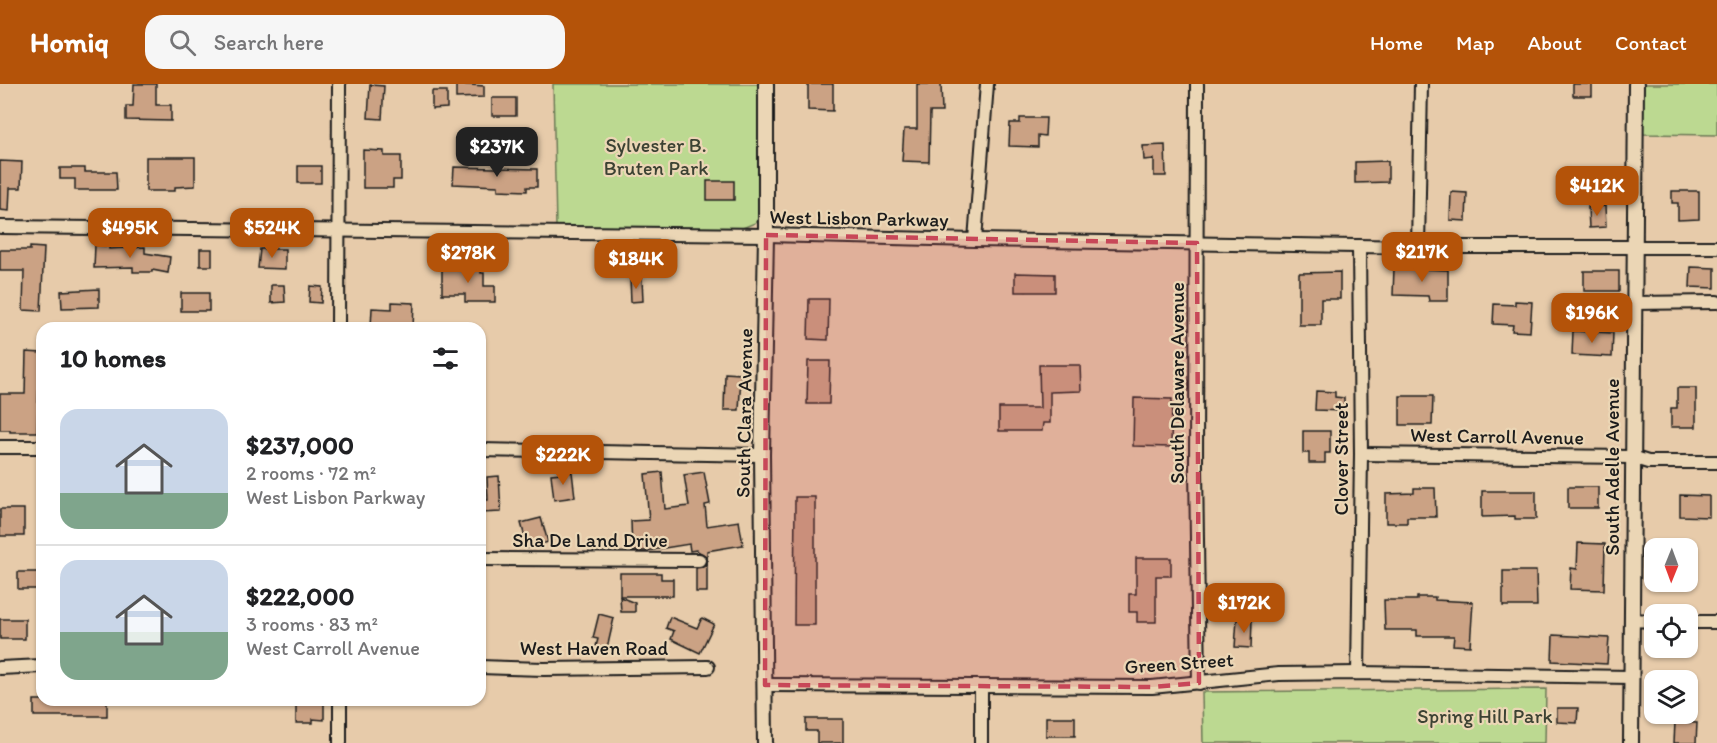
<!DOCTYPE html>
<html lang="en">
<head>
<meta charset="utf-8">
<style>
  body { margin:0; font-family:Itim,sans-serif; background:#f6f6f6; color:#202124; height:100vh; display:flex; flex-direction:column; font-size:22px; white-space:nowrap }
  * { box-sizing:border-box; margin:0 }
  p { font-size:20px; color:#757577 }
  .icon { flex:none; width:33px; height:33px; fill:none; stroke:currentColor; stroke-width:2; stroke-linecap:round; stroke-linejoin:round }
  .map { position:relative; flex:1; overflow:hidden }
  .panel { position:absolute; left:36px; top:238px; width:450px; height:384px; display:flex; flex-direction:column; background:#fff; border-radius:18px; box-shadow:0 2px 4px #0004 }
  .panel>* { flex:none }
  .needle { width:39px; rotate:181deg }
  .buttons { position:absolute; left:1644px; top:454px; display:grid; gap:12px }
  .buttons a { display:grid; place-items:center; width:54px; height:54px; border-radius:12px; background:#fff; box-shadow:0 2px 4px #0004; font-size:30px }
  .price { position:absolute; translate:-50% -51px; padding:0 14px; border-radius:12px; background:#b45309; color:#fff; font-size:20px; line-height:39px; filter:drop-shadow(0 2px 3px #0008) }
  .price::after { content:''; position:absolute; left:50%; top:36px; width:18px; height:14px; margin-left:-9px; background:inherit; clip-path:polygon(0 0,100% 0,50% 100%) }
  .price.active { background:#222; color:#fff }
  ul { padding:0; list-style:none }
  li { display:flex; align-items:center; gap:18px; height:150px; padding:0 24px }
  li+li { border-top:2px solid #e0e0e0 }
  li span { display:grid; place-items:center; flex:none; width:168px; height:120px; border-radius:18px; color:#555 }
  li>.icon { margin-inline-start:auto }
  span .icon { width:72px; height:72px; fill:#fffc; stroke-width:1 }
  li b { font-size:26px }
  h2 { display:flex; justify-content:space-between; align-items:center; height:72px; padding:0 24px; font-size:26px }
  header { display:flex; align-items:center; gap:36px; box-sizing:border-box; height:84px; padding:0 30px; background:#b45309; color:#fff }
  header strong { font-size:28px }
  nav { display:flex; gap:33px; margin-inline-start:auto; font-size:21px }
  .search { width:420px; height:54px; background:#f6f6f6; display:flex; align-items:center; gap:15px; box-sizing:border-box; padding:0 21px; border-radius:18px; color:#757577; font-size:22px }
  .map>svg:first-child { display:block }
</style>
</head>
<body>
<header>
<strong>Homiq</strong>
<div class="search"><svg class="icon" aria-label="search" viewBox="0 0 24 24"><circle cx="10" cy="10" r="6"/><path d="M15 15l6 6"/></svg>Search here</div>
<nav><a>Home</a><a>Map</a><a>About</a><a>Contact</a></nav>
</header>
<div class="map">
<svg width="1717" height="659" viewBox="0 0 1717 659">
  <rect width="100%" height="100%" fill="#e7cbaa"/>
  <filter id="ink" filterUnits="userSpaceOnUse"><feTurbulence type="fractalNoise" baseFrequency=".0167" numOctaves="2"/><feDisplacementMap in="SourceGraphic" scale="12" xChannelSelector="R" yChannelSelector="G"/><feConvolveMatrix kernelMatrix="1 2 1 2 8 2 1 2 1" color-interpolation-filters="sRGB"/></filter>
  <g filter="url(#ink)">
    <!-- green -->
    <g fill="#bcd991" stroke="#6c7a56" stroke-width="1.5">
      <path d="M553 0H759L758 135 755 139 740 145 556 143Z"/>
      <path d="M1643 0H1717V51L1642 50Z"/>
      <path d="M1546 605 1545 659H1203L1202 608Z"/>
    </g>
    <!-- building -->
    <g fill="#cba284" stroke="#1c1c1c" stroke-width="1.5">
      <path d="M134 0H156V21H171V37L126 36V22H133Z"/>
      <path d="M456 0 484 2V13L456 14Z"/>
      <path d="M808 0H833V27L808 26Z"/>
      <path d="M917 0H941L942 28H930L929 78 902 77 904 45H917Z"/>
      <rect x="1573" y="0" width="19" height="12"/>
      <path d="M370 1 384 2 382 35 368 34Z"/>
      <path d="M432 7H447V24L432 25Z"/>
      <rect x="492" y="14" width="24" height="18"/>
      <path d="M1020 34H1046L1045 52 1038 51V63L1009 62 1010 39H1020Z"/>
      <path d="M1165 61 1166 92H1154V75L1144 76 1143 62Z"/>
      <path d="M363 66 384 67V72H401V96H393V104H363Z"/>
      <path d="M146 73H195V102L175 103V107H146Z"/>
      <path d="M0 77 22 78 21 104H10L9 127 0 126Z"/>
      <path d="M1388 77V98L1355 99V78Z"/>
      <rect x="298" y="82" width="23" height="17"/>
      <path d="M454 83 537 85V103H527V107L498 106V102L453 100Z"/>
      <path d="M60 84H85V88H116L117 106H75V95H60Z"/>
      <rect x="707" y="97" width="27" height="19"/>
      <path d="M1672 107H1699V135L1678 136V119H1672Z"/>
      <path d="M1451 108 1467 109 1466 137 1450 136Z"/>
      <path d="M1605 122 1606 143 1589 144 1588 123Z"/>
      <path d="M95 161 109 162V165L145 163V169L170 173 168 189 152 186V188H133V183L94 184Z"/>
      <path d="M30 163 44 164 41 227 23 226 24 187H0V166H30Z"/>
      <rect x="200" y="165" width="12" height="17"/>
      <path d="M260 165H285V185L258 184Z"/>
      <path d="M464 181H481V189H484V202H495V218H465V210H442V185H464Z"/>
      <path d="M1691 183 1715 184V204L1690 203Z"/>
      <path d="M1394 184 1448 186V217H1429L1428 212 1393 211Z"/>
      <rect x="1584" y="187" width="35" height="20"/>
      <path d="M1340 188V215H1321V241H1299V189Z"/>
      <path d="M1015 189 1055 190V208H1015Z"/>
      <path d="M630 194H642L643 217 631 218Z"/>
      <path d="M271 201H284L285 218 271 219Z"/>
      <path d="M310 202 322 203 321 219 309 218Z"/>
      <path d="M99 205V223L62 224 61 207Z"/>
      <rect x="181" y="209" width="28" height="18"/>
      <path d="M809 215H829L828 256 808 255Z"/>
      <path d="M1515 217 1532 218 1530 248 1512 247 1513 241 1493 240 1494 220 1515 221Z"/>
      <path d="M392 218 414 219 413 244 371 243 372 224 392 225Z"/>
      <path d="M1573 247 1613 249 1612 273 1572 271Z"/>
      <path d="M26 268 42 269V292H39L37 348H10V346H0V310H25Z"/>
      <path d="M808 277H830L829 320H807Z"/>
      <path d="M1039 281H1080L1081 307 1050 308V339H1043L1042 347H999V324H1040Z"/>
      <path d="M725 289 741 290 739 326H724Z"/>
      <path d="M1677 304H1696V343H1671V324H1677Z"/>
      <path d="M1316 307 1335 308V313L1344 314V327L1315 326Z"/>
      <path d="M1400 312H1433L1432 341H1400Z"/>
      <path d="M1134 314 1172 315 1171 363 1133 362Z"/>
      <path d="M1303 347H1330V369H1325V379H1309V369H1303Z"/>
      <path d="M572 388 575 413 554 416 551 390Z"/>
      <path d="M662 388 665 425 689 422 684 391 704 388 710 420 705 421 707 442 739 437 743 461 707 467V508H696V484L703 483 706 481V472L696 466 690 467 689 460 646 467H632L631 437 649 436 645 390Z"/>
      <path d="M499 392 501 428 480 429V416H488L487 393Z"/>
      <rect x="1568" y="403" width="30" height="21"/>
      <path d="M1414 404H1435L1436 433H1407V439H1386V410L1414 409Z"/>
      <path d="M1482 407H1536V435H1515V432L1482 433Z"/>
      <path d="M1680 411 1709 412V433L1680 432Z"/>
      <path d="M795 413H815V541H794Z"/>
      <rect x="0" y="425" width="24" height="27"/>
      <path d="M541 434 548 458 528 464 521 439Z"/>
      <path d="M1578 459 1605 460 1604 506 1570 505 1571 484 1577 485Z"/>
      <path d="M1136 474H1171V492H1156V538H1137V528H1129V510H1136Z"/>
      <path d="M1503 487H1536L1537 522H1503Z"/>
      <rect x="18" y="488" width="24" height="17"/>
      <path d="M620 489H661V495H673V512H620Z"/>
      <path d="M620 513 635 519V528H621Z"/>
      <path d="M1417 513H1435V516L1473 518 1470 562 1453 561 1454 552H1417V546H1385L1384 516H1417Z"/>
      <path d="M599 530 614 534 606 569 595 566 598 555 593 554Z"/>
      <path d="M670 533 697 544 702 534 714 540 700 569 671 555 674 547 666 544Z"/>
      <rect x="0" y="535" width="25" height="20"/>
      <path d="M1237 535 1252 536 1251 564 1235 563Z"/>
      <path d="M1553 551 1609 554 1607 580 1552 577Z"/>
      <rect x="34" y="616" width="73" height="16"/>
      <path d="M296 617H324V636L313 635V639H296Z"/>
      <path d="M1557 624H1578L1577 639 1557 638Z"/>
      <rect x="1046" y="633" width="29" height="19"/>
      <path d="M806 635H843V659H817V647H806Z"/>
      <path d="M1675 638 1697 639 1696 659H1674Z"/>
    </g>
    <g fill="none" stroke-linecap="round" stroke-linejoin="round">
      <defs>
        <g id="minor">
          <path d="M1197 0 1196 384 1199 599"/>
          <path d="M0 143 766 151 975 156 1418 163H1717"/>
          <path d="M975 156 987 0"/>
          <path d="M1418 163 1421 0"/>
          <path d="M1633 219 1717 218"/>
          <path d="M338 244 339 0"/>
          <path d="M0 363H42"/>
          <path d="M480 366 762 371"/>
          <path d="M1361 370 1632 373 1648 378H1717"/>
          <path d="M480 475 699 476"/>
          <path d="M1631 536 1654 537"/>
          <path d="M1688 538H1717"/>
          <path d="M480 583 544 585 708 583"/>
          <path d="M0 584 42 582"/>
          <path d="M1358 589 1361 370 1359 162"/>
          <path d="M765 601 1152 603 1279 590 1358 589 1631 593"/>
          <path d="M981 604V659"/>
          <path d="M340 659V616"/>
        </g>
        <g id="tertiary">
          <path d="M765 659 762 371 766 151V0"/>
          <path d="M1631 659 1636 0"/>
        </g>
      </defs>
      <!-- minor casing -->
      <use href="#minor" stroke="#1c1c1c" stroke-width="16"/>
      <!-- tertiary casing -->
      <use href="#tertiary" stroke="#1c1c1c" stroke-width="18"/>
      <!-- minor -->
      <use href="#minor" stroke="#ebd6b5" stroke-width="12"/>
      <!-- tertiary -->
      <use href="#tertiary" stroke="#ebd6b5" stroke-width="14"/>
    </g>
  </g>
  <!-- marked area -->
  <path fill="#c84758" fill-opacity="0.2" stroke="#c84758" stroke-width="4.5" stroke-dasharray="12 8" stroke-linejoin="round" d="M766 151 1197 159 1199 599 1152 603 765 601Z"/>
  <g text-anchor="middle" stroke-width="4.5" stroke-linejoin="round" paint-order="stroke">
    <!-- park labels -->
    <g font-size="20" fill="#3c4233" stroke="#ebd6b5">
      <text x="656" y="68">Sylvester B.<tspan x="656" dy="23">Bruten Park</tspan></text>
      <text x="1485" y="639">Spring Hill Park</text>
    </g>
    <!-- street labels -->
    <g font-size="20" fill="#1c1c1c" stroke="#ebd6b5">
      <text transform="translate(859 134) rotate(1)" y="7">West Lisbon Parkway</text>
      <text transform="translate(1177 299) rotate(-90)" y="7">South Delaware Avenue</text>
      <text transform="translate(744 329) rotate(-89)" y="7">South Clara Avenue</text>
      <text transform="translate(1497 352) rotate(1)" y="7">West Carroll Avenue</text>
      <text transform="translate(1341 375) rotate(-90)" y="7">Clover Street</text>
      <text transform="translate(1612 383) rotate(-90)" y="7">South Adelle Avenue</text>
      <text x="590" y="463">Sha De Land Drive</text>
      <text x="594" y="571">West Haven Road</text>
      <text transform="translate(1179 579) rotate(-4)" y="7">Green Street</text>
    </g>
  </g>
</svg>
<div class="buttons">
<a><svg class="needle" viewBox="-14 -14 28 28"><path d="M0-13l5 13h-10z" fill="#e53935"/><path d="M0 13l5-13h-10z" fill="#757577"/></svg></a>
<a><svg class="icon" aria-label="locate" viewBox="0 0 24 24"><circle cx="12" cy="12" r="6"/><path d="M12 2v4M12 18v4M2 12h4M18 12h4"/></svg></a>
<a><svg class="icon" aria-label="layers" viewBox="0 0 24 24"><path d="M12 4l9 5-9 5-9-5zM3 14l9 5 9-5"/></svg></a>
</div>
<b class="price active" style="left:497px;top:94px">$237K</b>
<b class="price" style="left:1597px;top:133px">$412K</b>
<b class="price" style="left:130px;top:175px">$495K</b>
<b class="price" style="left:272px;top:175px">$524K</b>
<b class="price" style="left:1422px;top:199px">$217K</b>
<b class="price" style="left:468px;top:200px">$278K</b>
<b class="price" style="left:636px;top:206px">$184K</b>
<b class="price" style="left:1592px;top:260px">$196K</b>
<b class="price" style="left:563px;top:402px">$222K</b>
<b class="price" style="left:1244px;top:550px">$172K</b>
<section class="panel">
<h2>10 homes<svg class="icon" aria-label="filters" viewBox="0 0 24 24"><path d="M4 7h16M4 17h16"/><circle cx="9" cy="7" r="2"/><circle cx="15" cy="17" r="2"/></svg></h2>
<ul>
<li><span style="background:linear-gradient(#c9d6e8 70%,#7fa58c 0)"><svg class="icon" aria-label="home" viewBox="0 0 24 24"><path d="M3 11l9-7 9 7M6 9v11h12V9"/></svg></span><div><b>$237,000</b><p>2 rooms · 72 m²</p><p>West Lisbon Parkway</p></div></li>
<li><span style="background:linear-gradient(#c9d6e8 60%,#7fa58c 0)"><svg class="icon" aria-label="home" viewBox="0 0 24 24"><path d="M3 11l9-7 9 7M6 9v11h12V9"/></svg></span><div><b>$222,000</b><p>3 rooms · 83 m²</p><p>West Carroll Avenue</p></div></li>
</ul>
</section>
</div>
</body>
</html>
